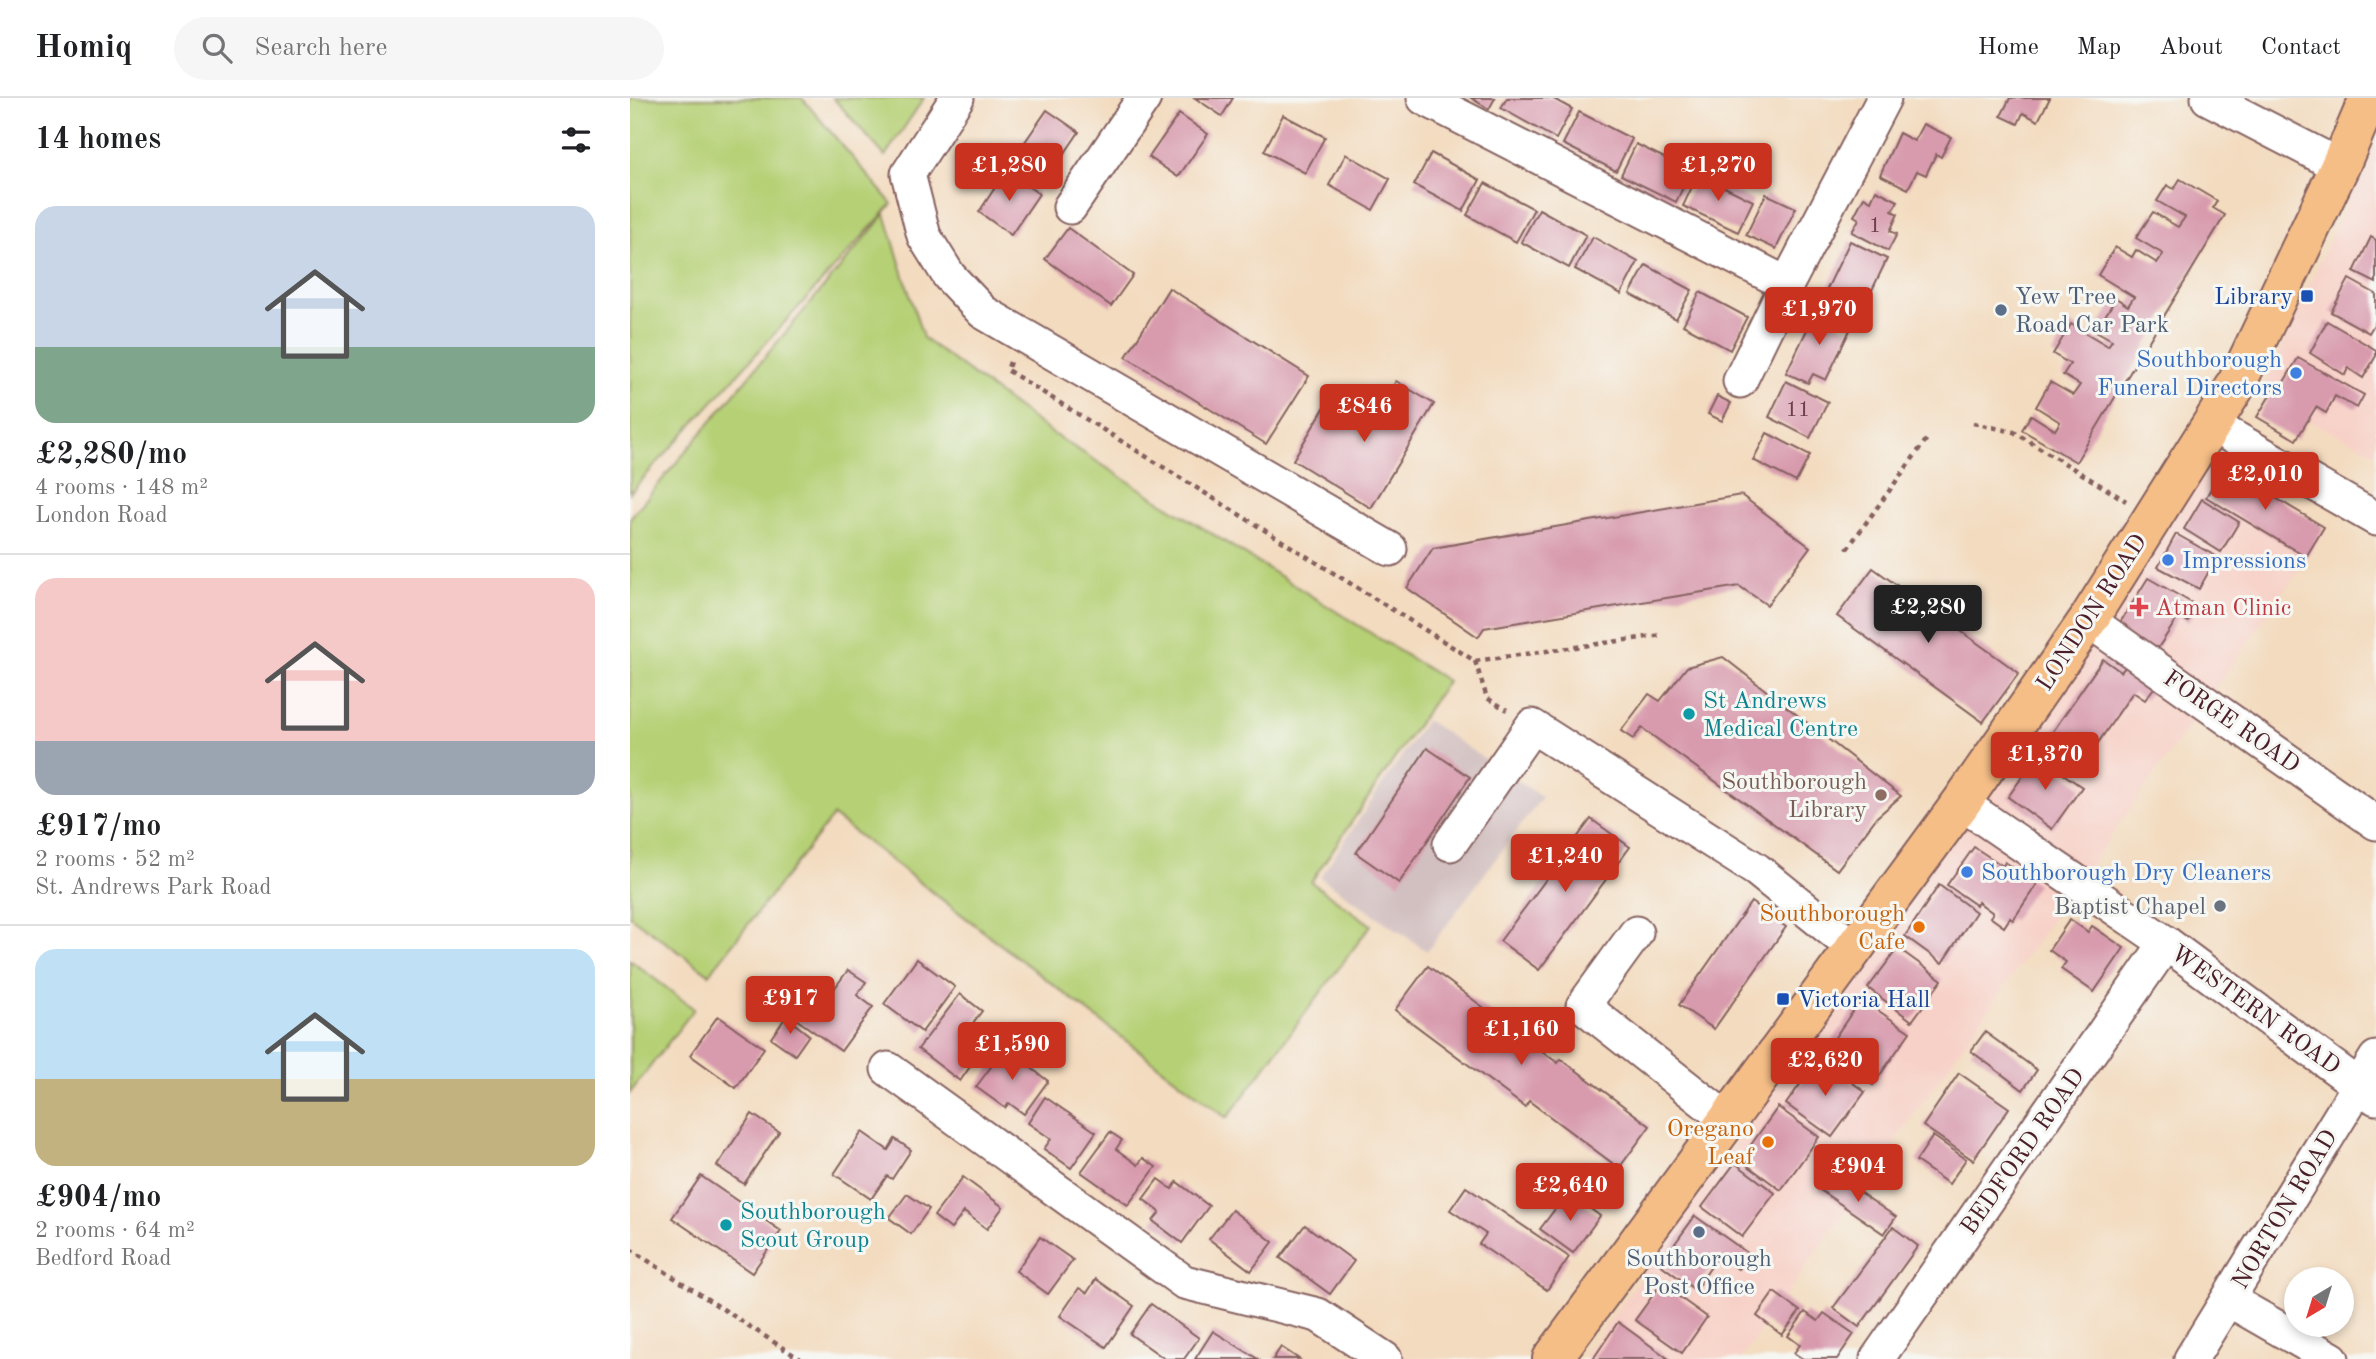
<!DOCTYPE html>
<html lang="en">
<head>
<meta charset="utf-8">
<style>
  body { margin:0; font-family:"Old Standard TT",serif; background:#f6f6f6; color:#202124; height:100vh; display:flex; flex-direction:column; font-size:26px; white-space:nowrap }
  * { box-sizing:border-box; margin:0 }
  p { font-size:23px; color:#757577 }
  .icon { flex:none; width:38px; height:38px; fill:none; stroke:currentColor; stroke-width:2; stroke-linecap:round; stroke-linejoin:round }
  .map { position:relative; flex:1; overflow:hidden }
  .details { display:flex; flex-direction:column; background:#fff; width:630px }
  .details>* { flex:none }
  .needle { width:46px; rotate:218deg }
  .buttons { position:absolute; left:1654px; top:1169px; display:grid; gap:14px }
  .buttons a { display:grid; place-items:center; width:70px; height:70px; border-radius:50%; background:#fff; box-shadow:0 4px 10px #0003; font-size:35px }
  .price { position:absolute; translate:-50% -60px; padding:0 16px; border-radius:7px; background:#c8321e; color:#fff; font-size:23px; line-height:46px; filter:drop-shadow(0 2px 4px #0008) }
  .price::after { content:''; position:absolute; left:50%; top:42px; width:21px; height:16px; margin-left:-10px; background:inherit; clip-path:polygon(0 0,100% 0,50% 100%) }
  .price.on { background:#222; color:#fff }
  ul { padding:0; list-style:none }
  li { display:grid; align-content:center; gap:14px; height:371px; padding:0 35px }
  li+li { border-top:2px solid #e0e0e0 }
  li span { display:grid; place-items:center; height:217px; border-radius:21px; color:#555 }
  li>.icon { margin-inline-start:auto }
  span .icon { width:126px; height:126px; fill:#fffc; stroke-width:1 }
  li b { font-size:30px }
  h2 { display:flex; justify-content:space-between; align-items:center; height:84px; padding:0 35px; font-size:30px }
  header { display:flex; align-items:center; gap:42px; box-sizing:border-box; height:98px; padding:0 35px; background:#fff; border-bottom:2px solid #e0e0e0 }
  header strong { font-size:33px }
  nav { display:flex; gap:38px; margin-inline-start:auto; font-size:24px }
  .search { width:490px; height:63px; background:#f6f6f6; display:flex; align-items:center; gap:18px; box-sizing:border-box; padding:0 24px; border-radius:38px; color:#757577; font-size:26px }
  main { display:flex; flex:1; min-height:0 }
  .map>svg:first-child { display:block }
</style>
</head>
<body>
<header>
<strong>Homiq</strong>
<div class="search"><svg class="icon" aria-label="search" viewBox="0 0 24 24"><circle cx="10" cy="10" r="6"/><path d="M15 15l6 6"/></svg>Search here</div>
<nav><a>Home</a><a>Map</a><a>About</a><a>Contact</a></nav>
</header>
<main>
<section class="details">
<h2>14 homes<svg class="icon" aria-label="filters" viewBox="0 0 24 24"><path d="M4 7h16M4 17h16"/><circle cx="9" cy="7" r="2"/><circle cx="15" cy="17" r="2"/></svg></h2>
<ul>
<li><span style="background:linear-gradient(#c9d6e8 65%,#7fa58c 0)"><svg class="icon" aria-label="home" viewBox="0 0 24 24"><path d="M3 11l9-7 9 7M6 9v11h12V9"/></svg></span><div><b>£2,280/mo</b><p>4 rooms · 148 m²</p><p>London Road</p></div></li>
<li><span style="background:linear-gradient(#f6c9c9 75%,#9aa5b1 0)"><svg class="icon" aria-label="home" viewBox="0 0 24 24"><path d="M3 11l9-7 9 7M6 9v11h12V9"/></svg></span><div><b>£917/mo</b><p>2 rooms · 52 m²</p><p>St. Andrews Park Road</p></div></li>
<li><span style="background:linear-gradient(#bfe0f5 60%,#c2b280 0)"><svg class="icon" aria-label="home" viewBox="0 0 24 24"><path d="M3 11l9-7 9 7M6 9v11h12V9"/></svg></span><div><b>£904/mo</b><p>2 rooms · 64 m²</p><p>Bedford Road</p></div></li>
</ul>
</section>
<div class="map">
<svg width="1746" height="1261" viewBox="0 0 1746 1261">
  <rect width="100%" height="100%" fill="#f6f6f2"/>
  <filter id="ink" filterUnits="userSpaceOnUse"><feTurbulence type="fractalNoise" baseFrequency=".0143" numOctaves="2"/><feDisplacementMap in="SourceGraphic" scale="14" xChannelSelector="R" yChannelSelector="G"/><feConvolveMatrix kernelMatrix="1 2 1 2 8 2 1 2 1" color-interpolation-filters="sRGB"/></filter>
  <filter id="wash" filterUnits="userSpaceOnUse"><feTurbulence type="fractalNoise" baseFrequency=".00686" numOctaves="4" result="noise"/><feDisplacementMap in="SourceGraphic" scale="28" xChannelSelector="R" yChannelSelector="G"/><feGaussianBlur stdDeviation="1.57" result="paint"/><feColorMatrix in="noise" values="0 0 0 0 0 0 0 0 0 0 0 0 0 0 0 0 0 1.4 0 .05"/><feComposite in="paint" operator="in"/></filter>
  <g filter="url(#wash)">
    <rect width="100%" height="100%" fill="#f3dbbf"/>
    <!-- built -->
    <g fill="#f7d1c7">
      <path d="M1746 39V355L1629 299Z"/>
      <path d="M1593 351 1695 435 1111 1261H953Z"/>
    </g>
    <!-- industrial -->
    <path fill="#d2bfc0" d="M796 622 912 699 797 853 690 779Z"/>
    <!-- green -->
    <g fill="#b5d075" stroke="#807850" stroke-width="2">
      <path d="M0 0H172L262 106 0 395Z"/>
      <path d="M203 0H294L255 58Z"/>
      <path d="M255 116 293 240 423 336 817 583 681 784 741 827 597 1020 203 718 79 876 0 818V420Z"/>
      <path d="M0 862 64 911 0 995Z"/>
    </g>
    <g id="blocks">
      <!-- building -->
      <g fill="#d89bae">
        <path d="M565 0H603L592 18Z"/>
        <path d="M841 0H865L859 11Z"/>
        <path d="M877 0H922L942 11 926 41 871 10Z"/>
        <path d="M1380 0H1420L1408 23 1393 15 1388 26 1371 18Z"/>
        <path d="M417 12 449 34 422 74 390 51Z"/>
        <path d="M949 14 1002 41 986 73 933 46Z"/>
        <path d="M549 16 578 36 548 79 519 59Z"/>
        <path d="M653 17 695 39 675 75 634 53Z"/>
        <path d="M1293 26 1321 39 1311 59 1306 56 1296 77 1287 73 1278 91 1250 77 1269 35 1284 43Z"/>
        <path d="M1006 46 1061 73 1046 104 991 77Z"/>
        <path d="M801 55 850 82 833 113 784 87Z"/>
        <path d="M716 56 760 81 743 112 699 87Z"/>
        <path d="M376 73 409 96 381 137 349 114Z"/>
        <path d="M1068 76 1123 103 1108 134 1053 108Z"/>
        <path d="M1550 81 1587 103 1583 110 1595 117 1446 364 1392 332 1401 317 1425 332 1430 324 1406 309 1420 284 1443 297 1450 287 1433 277 1440 266 1423 256 1441 226 1478 248 1482 242 1466 233 1486 200 1498 208 1504 199 1468 177 1485 149 1502 159 1506 152 1527 165 1533 156 1506 140 1523 114 1548 129 1555 119 1527 103 1537 87 1544 91Z"/>
        <path d="M855 85 904 111 886 144 837 117Z"/>
        <path d="M1246 92 1268 103 1262 113 1268 116 1260 133 1267 136 1258 153 1222 134 1229 121 1224 118 1234 99 1241 103Z"/>
        <path d="M1136 96 1166 110 1146 151 1116 137Z"/>
        <path d="M909 111 956 137 939 170 891 144Z"/>
        <path d="M438 130 503 177 481 208 415 161Z"/>
        <path d="M963 139 1008 164 991 196 945 171Z"/>
        <path d="M1741 139 1746 142V185L1724 174Z"/>
        <path d="M1220 143 1257 161 1233 211 1196 193Z"/>
        <path d="M1016 167 1062 192 1046 221 1000 196Z"/>
        <path d="M1719 181 1746 196V223L1739 235 1701 214Z"/>
        <path d="M539 190 679 278 636 346 496 259Z"/>
        <path d="M1070 194 1117 219 1100 252 1053 227Z"/>
        <path d="M1189 207 1210 216 1206 225 1220 232 1196 282 1183 276 1178 285 1156 275Z"/>
        <path d="M1697 223 1746 252V258L1733 280 1718 270 1715 277 1680 255Z"/>
        <path d="M1668 260 1734 297 1727 310 1705 298 1696 315 1686 309 1666 342 1627 319 1647 286 1651 289Z"/>
        <path d="M766 283 804 306 741 410 663 362 699 302 739 327Z"/>
        <path d="M1156 283 1198 304 1180 340 1139 319Z"/>
        <path d="M1087 298 1101 305 1092 323 1078 316Z"/>
        <path d="M1137 335 1180 357 1166 384 1123 362Z"/>
        <path d="M1594 369 1694 429 1676 459 1576 399Z"/>
        <path d="M1111 397 1180 449 1137 507 1109 488 854 530 848 539 777 490 803 450Z"/>
        <path d="M1572 401 1609 424 1591 454 1554 431Z"/>
        <path d="M1546 436 1587 459 1569 491 1528 469Z"/>
        <path d="M1243 470 1389 575 1353 624 1207 518Z"/>
        <path d="M1518 480 1569 509 1558 524 1549 518 1524 556 1486 531Z"/>
        <path d="M1093 559 1271 698 1247 719 1207 772 1012 630 1003 641 991 633 1019 596 1030 603 1057 569Z"/>
        <path d="M1473 561 1491 574 1497 567 1526 587 1515 602 1503 594 1448 674 1413 648Z"/>
        <path d="M797 650 840 679 769 785 726 755Z"/>
        <path d="M1407 658 1452 689 1422 731 1378 699Z"/>
        <path d="M961 721 1000 749 909 872 870 843Z"/>
        <path d="M1344 749 1373 768 1375 764 1407 786 1383 822 1380 820 1374 829 1360 819 1363 815 1348 804 1346 807 1317 787Z"/>
        <path d="M1309 787 1346 814 1312 865 1275 838Z"/>
        <path d="M1121 804 1156 829 1084 931 1049 907Z"/>
        <path d="M1440 821 1458 834 1462 828 1494 850 1464 894 1431 871 1436 864 1419 852Z"/>
        <path d="M1268 850 1312 882 1282 923 1238 890Z"/>
        <path d="M287 861 325 889 292 934 254 906Z"/>
        <path d="M798 868 928 965 931 961 1020 1028 989 1070 899 1003 895 1009 765 912Z"/>
        <path d="M218 872 236 884 227 897 243 909 211 953 166 921 184 895 195 903Z"/>
        <path d="M330 896 352 913 337 933 351 943 337 962 342 966 330 983 288 951Z"/>
        <path d="M1231 901 1280 934 1243 987 1195 954Z"/>
        <path d="M88 918 134 950 106 990 60 957Z"/>
        <path d="M156 919 179 937 165 957 141 940Z"/>
        <path d="M1355 934 1407 972 1393 992 1341 953Z"/>
        <path d="M375 950 418 983 394 1016 379 1005 375 1010 346 989Z"/>
        <path d="M1189 960 1235 994 1202 1039 1156 1006Z"/>
        <path d="M1329 975 1379 1010 1343 1062 1293 1028Z"/>
        <path d="M415 999 466 1034 441 1070 414 1051 421 1041 398 1025Z"/>
        <path d="M1148 1009 1189 1039 1151 1092 1110 1062Z"/>
        <path d="M122 1016 149 1034 114 1086 87 1068Z"/>
        <path d="M232 1034 258 1052 265 1041 281 1052 262 1081 257 1078 241 1101 204 1076Z"/>
        <path d="M480 1034 492 1042 486 1051 508 1067 513 1060 526 1069 498 1107 451 1074Z"/>
        <path d="M1303 1038 1336 1061 1319 1086 1286 1063Z"/>
        <path d="M1105 1065 1145 1095 1112 1139 1072 1109Z"/>
        <path d="M1201 1075 1266 1119 1254 1136 1190 1092Z"/>
        <path d="M71 1078 151 1133 122 1175 42 1120Z"/>
        <path d="M333 1079 373 1109 357 1131 334 1114 321 1131 304 1118Z"/>
        <path d="M528 1081 542 1091 547 1084 579 1108 552 1145 523 1123 530 1114 513 1101Z"/>
        <path d="M836 1089 939 1159 917 1192 849 1146 856 1136 820 1112Z"/>
        <path d="M938 1094 970 1118 943 1155 910 1131Z"/>
        <path d="M277 1096 299 1111 281 1136 259 1120Z"/>
        <path d="M602 1112 643 1144 621 1173 579 1141Z"/>
        <path d="M1065 1118 1119 1156 1108 1171 1089 1157 1065 1192 1030 1166Z"/>
        <path d="M675 1127 724 1163 700 1196 650 1160Z"/>
        <path d="M1263 1129 1288 1148 1229 1229 1203 1210Z"/>
        <path d="M410 1139 443 1162 418 1196 386 1173Z"/>
        <path d="M466 1181 504 1208 476 1249 430 1218 449 1190 457 1195Z"/>
        <path d="M1031 1186 1077 1219 1052 1255 1005 1222Z"/>
        <path d="M1144 1194 1170 1213 1152 1237 1127 1218Z"/>
        <path d="M521 1206 569 1240 554 1261H535L500 1236Z"/>
        <path d="M1175 1214 1188 1223 1194 1215 1224 1236 1207 1261H1173L1164 1255 1170 1247 1158 1238Z"/>
        <path d="M988 1224 1039 1261H963Z"/>
        <path d="M583 1233 628 1261H565Z"/>
        <path d="M651 1249 669 1261H643Z"/>
      </g>
    </g>
  </g>
  <g filter="url(#ink)">
    <use href="#blocks" fill-opacity="0" stroke="#85615f" stroke-width="2"/>
    <g fill="none" stroke-linecap="round" stroke-linejoin="round">
      <defs>
        <g id="minor">
          <path d="M327 0 278 76 294 138 319 178 353 214 760 451"/>
          <path d="M794 0 1157 186 1254 0"/>
          <path d="M1578 0 1710 68"/>
          <path d="M440 109 514 0"/>
          <path d="M1110 283 1157 186"/>
          <path d="M1582 327 1746 421"/>
          <path d="M1458 522 1746 725"/>
          <path d="M1331 705 1536 845 1746 1000"/>
          <path d="M820 746 902 628 1127 772 1225 851"/>
          <path d="M1006 835 953 908 1099 1023"/>
          <path d="M258 971 554 1184 688 1217 755 1261"/>
          <path d="M1599 1202 1702 1261"/>
          <path d="M1247 1261 1536 845"/>
          <path d="M1561 1261 1746 960"/>
        </g>
        <path id="highway" d="M922 1261 1331 705 1458 522 1605 289 1710 68 1739 0"/>
      </defs>
      <!-- minor casing -->
      <use href="#minor" stroke="#85615f" stroke-width="37"/>
      <!-- highway casing -->
      <use href="#highway" stroke="#85615f" stroke-width="42"/>
      <!-- path -->
      <g stroke="#85615f" stroke-width="4.5" stroke-dasharray="5 5" stroke-linecap="butt">
        <path d="M380 264 377 272 845 563 1032 537"/>
        <path d="M1343 325 1384 334 1496 403"/>
        <path d="M1217 451 1299 338"/>
        <path d="M845 563 857 600 877 612"/>
        <path d="M0 1151 170 1261"/>
      </g>
      <!-- minor -->
      <use href="#minor" stroke="#fff" stroke-width="33"/>
      <!-- highway -->
      <use href="#highway" stroke="#f6be87" stroke-width="38"/>
    </g>
  </g>
  <!-- markers -->
  <g fill="#1a4fb4" stroke="#f6f6f2" stroke-width="2.5">
    <rect x="1670" y="191" width="14" height="14" rx="3.5"/>
    <rect x="1146" y="894" width="14" height="14" rx="3.5"/>
  </g>
  <g fill="#5c6f8a" stroke="#f6f6f2" stroke-width="2.5">
    <circle cx="1371" cy="212" r="7"/>
    <circle cx="1069" cy="1134" r="7"/>
  </g>
  <g fill="#3f7fe0" stroke="#f6f6f2" stroke-width="2.5">
    <circle cx="1666" cy="275" r="7"/>
    <circle cx="1538" cy="462" r="7"/>
    <circle cx="1337" cy="774" r="7"/>
  </g>
  <path fill="#e0444e" stroke="#f6f6f2" stroke-width="2.5" d="M1505.5 498.5h7v7h7v7h-7v7h-7v-7h-7v-7h7z"/>
  <g fill="#0f9aa8" stroke="#f6f6f2" stroke-width="2.5">
    <circle cx="1059" cy="616" r="7"/>
    <circle cx="96" cy="1127" r="7"/>
  </g>
  <circle fill="#8d6e63" stroke="#f6f6f2" stroke-width="2.5" cx="1251" cy="697" r="7"/>
  <circle fill="#6b7280" stroke="#f6f6f2" stroke-width="2.5" cx="1590" cy="808" r="7"/>
  <g fill="#e8710a" stroke="#f6f6f2" stroke-width="2.5">
    <circle cx="1289" cy="829" r="7"/>
    <circle cx="1138" cy="1044" r="7"/>
  </g>
  <g text-anchor="middle" stroke-width="6" stroke-linejoin="round" paint-order="stroke">
    <!-- number labels -->
    <g font-size="21" fill="#6e3e4c">
      <text x="1245" y="134">1</text>
      <text x="1168" y="318">11</text>
    </g>
    <!-- service labels -->
    <g font-size="24" fill="#4e5e75" stroke="#f6f6f2" text-anchor="start">
      <text x="1385" y="206">Yew Tree<tspan x="1385" dy="28">Road Car Park</tspan></text>
      <text x="1069" y="1168" text-anchor="middle">Southborough<tspan x="1069" dy="28">Post Office</tspan></text>
    </g>
    <!-- transit labels -->
    <g font-size="24" fill="#164399" stroke="#f6f6f2" text-anchor="end">
      <text x="1663" y="206">Library</text>
      <text x="1167" y="909" text-anchor="start">Victoria Hall</text>
    </g>
    <!-- shop labels -->
    <g font-size="24" fill="#366cbe" stroke="#f6f6f2" text-anchor="start">
      <text x="1652" y="269" text-anchor="end">Southborough<tspan x="1652" dy="28">Funeral Directors</tspan></text>
      <text x="1552" y="470">Impressions</text>
      <text x="1351" y="782">Southborough Dry Cleaners</text>
    </g>
    <!-- health labels -->
    <g font-size="24" fill="#be3a42" stroke="#f6f6f2" text-anchor="start">
      <text x="1525" y="517">Atman Clinic</text>
    </g>
    <!-- street labels -->
    <g font-size="24" fill="#4a1f2b" stroke="#f6f6f2">
      <text transform="translate(1461 514) rotate(-57)" y="8">LONDON ROAD</text>
      <text transform="translate(1602 623) rotate(35)" y="8">FORGE ROAD</text>
      <text transform="translate(1626 911) rotate(36)" y="8">WESTERN ROAD</text>
      <text transform="translate(1392 1053) rotate(-55)" y="8">BEDFORD ROAD</text>
      <text transform="translate(1654 1111) rotate(-59)" y="8">NORTON ROAD</text>
    </g>
    <!-- culture labels -->
    <g font-size="24" fill="#0d838f" stroke="#f6f6f2" text-anchor="start">
      <text x="1073" y="610">St Andrews<tspan x="1073" dy="28">Medical Centre</tspan></text>
      <text x="110" y="1121">Southborough<tspan x="110" dy="28">Scout Group</tspan></text>
    </g>
    <!-- education labels -->
    <g font-size="24" fill="#785e54" stroke="#f6f6f2" text-anchor="end">
      <text x="1237" y="691">Southborough<tspan x="1237" dy="28">Library</tspan></text>
    </g>
    <!-- worship labels -->
    <g font-size="24" fill="#5b616d" stroke="#f6f6f2" text-anchor="end">
      <text x="1576" y="816">Baptist Chapel</text>
    </g>
    <!-- food labels -->
    <g font-size="24" fill="#c56008" stroke="#f6f6f2" text-anchor="end">
      <text x="1275" y="823">Southborough<tspan x="1275" dy="28">Cafe</tspan></text>
      <text x="1124" y="1038">Oregano<tspan x="1124" dy="28">Leaf</tspan></text>
    </g>
  </g>
</svg>
<div class="buttons">
<a><svg class="needle" viewBox="-14 -14 28 28"><path d="M0-13l5 13h-10z" fill="#e53935"/><path d="M0 13l5-13h-10z" fill="#757577"/></svg></a>
</div>
<b class="price" style="left:379px;top:105px">£1,280</b>
<b class="price" style="left:1088px;top:105px">£1,270</b>
<b class="price" style="left:1189px;top:249px">£1,970</b>
<b class="price" style="left:734px;top:346px">£846</b>
<b class="price" style="left:1635px;top:414px">£2,010</b>
<b class="price on" style="left:1298px;top:547px">£2,280</b>
<b class="price" style="left:1415px;top:694px">£1,370</b>
<b class="price" style="left:935px;top:796px">£1,240</b>
<b class="price" style="left:160px;top:938px">£917</b>
<b class="price" style="left:891px;top:969px">£1,160</b>
<b class="price" style="left:382px;top:984px">£1,590</b>
<b class="price" style="left:1195px;top:1000px">£2,620</b>
<b class="price" style="left:1228px;top:1106px">£904</b>
<b class="price" style="left:940px;top:1125px">£2,640</b>
</div>
</main>
</body>
</html>
